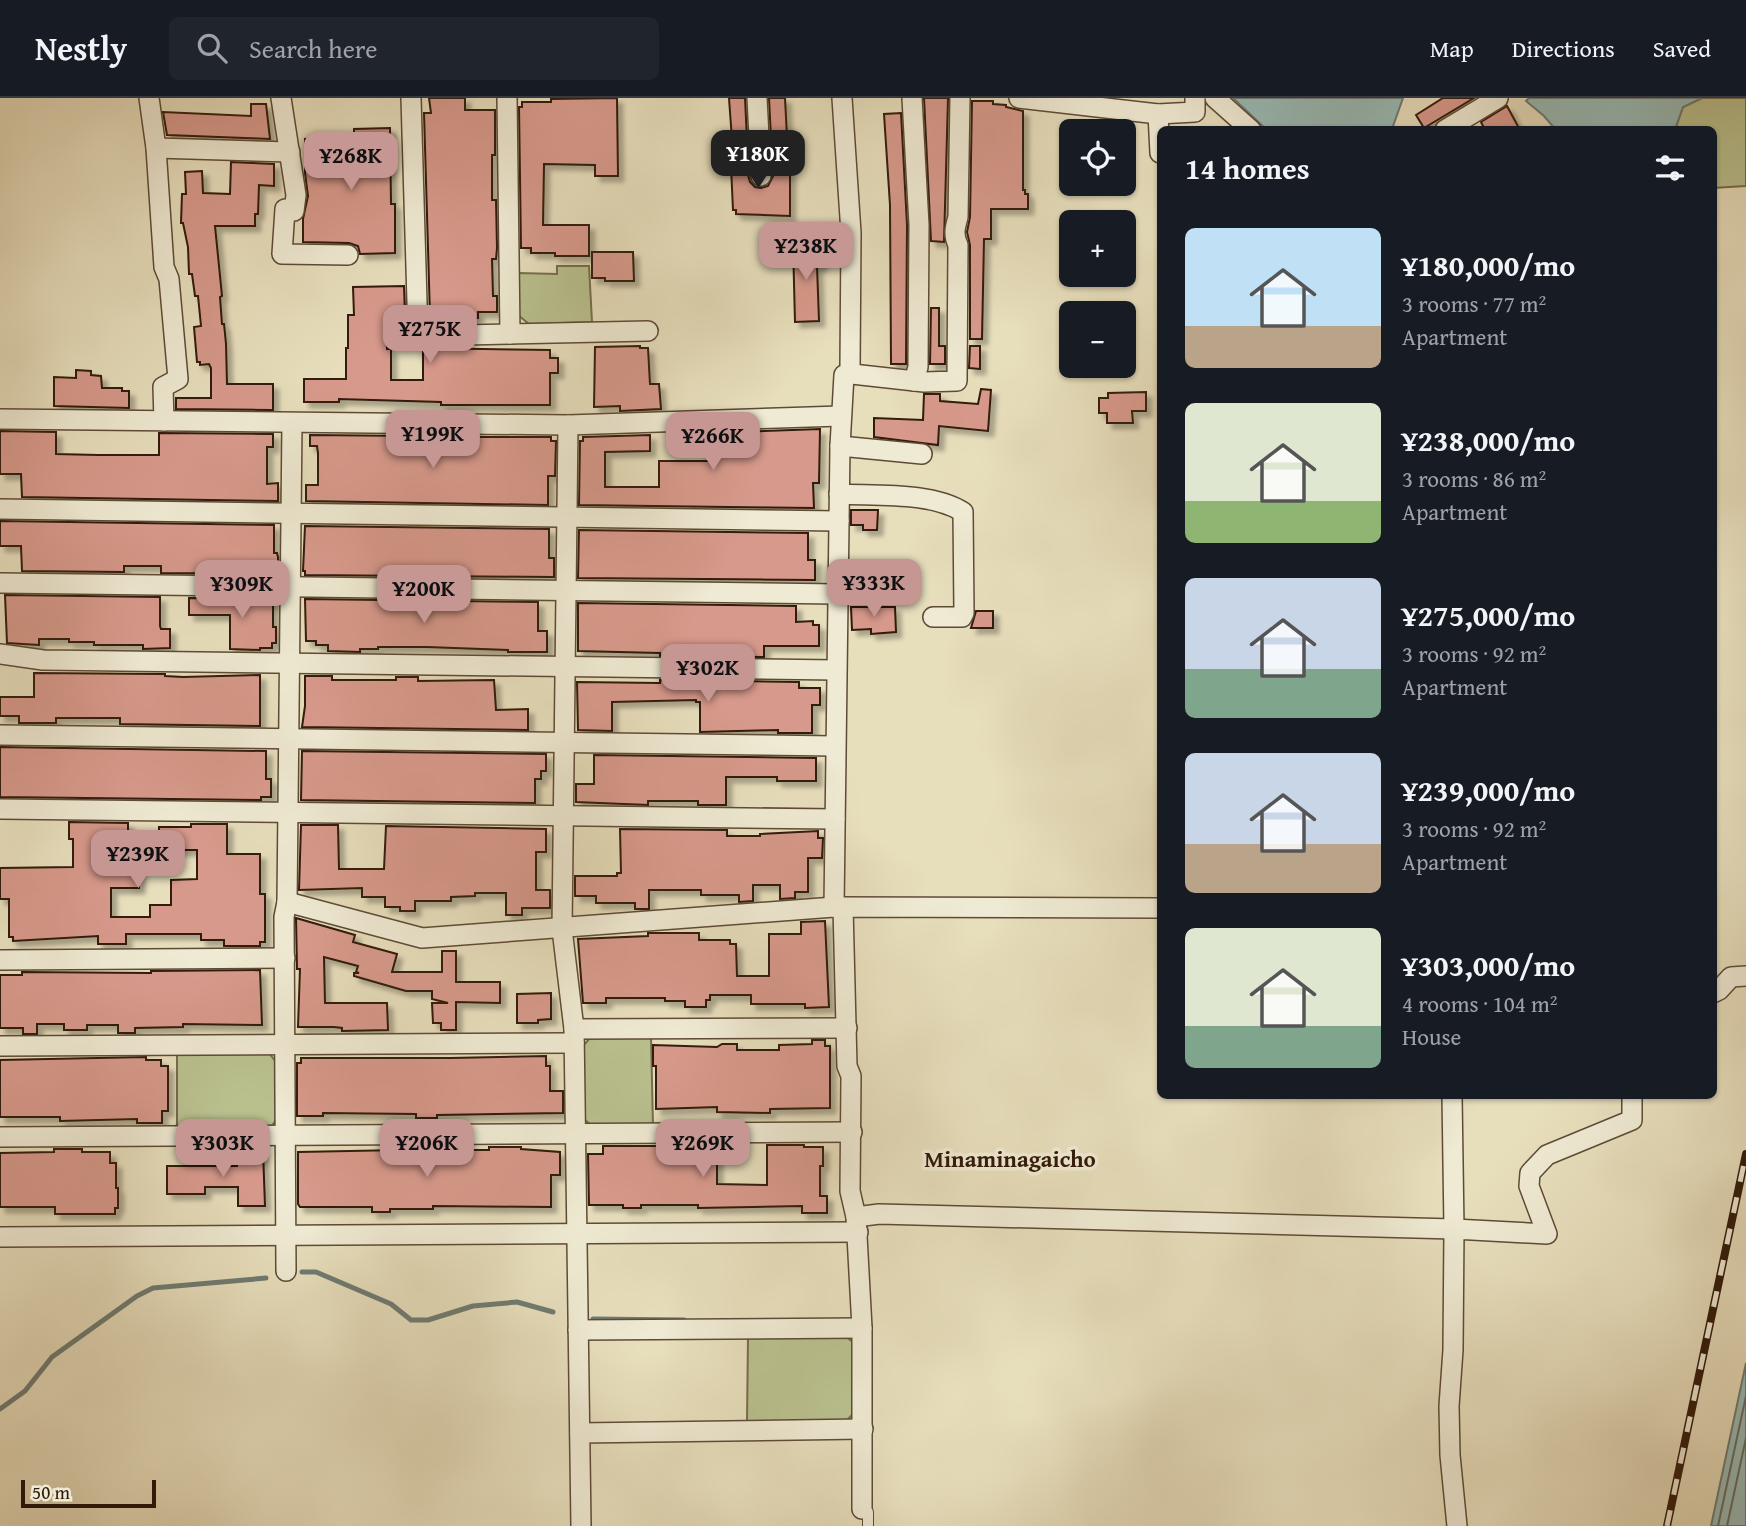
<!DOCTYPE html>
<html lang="en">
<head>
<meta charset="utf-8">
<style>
  body { margin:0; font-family:"Gentium Book Plus",serif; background:#20242c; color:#f1f3f6; height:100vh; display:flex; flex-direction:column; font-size:26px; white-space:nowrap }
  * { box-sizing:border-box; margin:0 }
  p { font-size:23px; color:#9ea1a6 }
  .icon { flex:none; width:38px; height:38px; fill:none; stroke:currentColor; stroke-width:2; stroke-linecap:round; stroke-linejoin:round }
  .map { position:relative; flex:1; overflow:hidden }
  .details { position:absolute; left:1157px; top:28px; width:560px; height:973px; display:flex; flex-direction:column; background:#171b24; border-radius:10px; box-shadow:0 2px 5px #0004 }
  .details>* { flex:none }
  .buttons { position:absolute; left:1059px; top:21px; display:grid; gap:14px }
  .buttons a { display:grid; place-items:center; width:77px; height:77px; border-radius:10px; background:#171b24; box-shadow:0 2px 5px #0004; font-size:35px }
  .scale { position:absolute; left:21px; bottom:18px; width:135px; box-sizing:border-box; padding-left:7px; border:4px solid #311a0a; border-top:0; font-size:19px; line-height:24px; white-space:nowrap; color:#311a0a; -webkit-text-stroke:5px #efead3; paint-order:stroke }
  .price { position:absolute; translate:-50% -60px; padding:0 16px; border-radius:14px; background:#c59692; color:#111; font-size:23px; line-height:46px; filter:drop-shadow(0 2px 4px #0008) }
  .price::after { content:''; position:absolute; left:50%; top:42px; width:21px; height:16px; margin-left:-10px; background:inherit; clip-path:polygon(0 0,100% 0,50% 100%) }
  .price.current { background:#222; color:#fff }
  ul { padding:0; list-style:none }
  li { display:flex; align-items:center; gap:21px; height:175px; padding:0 28px }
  li span { display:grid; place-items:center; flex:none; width:196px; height:140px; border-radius:10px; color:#555 }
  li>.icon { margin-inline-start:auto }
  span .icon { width:84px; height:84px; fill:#fffc; stroke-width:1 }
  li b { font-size:30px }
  h2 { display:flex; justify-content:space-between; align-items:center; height:84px; padding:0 28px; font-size:30px }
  header { display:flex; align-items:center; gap:42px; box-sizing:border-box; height:98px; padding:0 35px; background:#171b24; border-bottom:2px solid #363941 }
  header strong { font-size:33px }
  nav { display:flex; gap:38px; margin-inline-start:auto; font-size:24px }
  .search { width:490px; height:63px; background:#20242c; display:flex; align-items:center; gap:18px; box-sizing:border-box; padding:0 24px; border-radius:10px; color:#9ea1a6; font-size:26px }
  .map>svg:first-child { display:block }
</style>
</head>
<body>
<header>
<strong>Nestly</strong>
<div class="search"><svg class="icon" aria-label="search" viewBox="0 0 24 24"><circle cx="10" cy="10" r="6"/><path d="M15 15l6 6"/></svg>Search here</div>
<nav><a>Map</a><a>Directions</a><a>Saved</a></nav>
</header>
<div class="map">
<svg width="1746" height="1428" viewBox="0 0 1746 1428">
  <defs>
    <filter id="shadow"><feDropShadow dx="5.5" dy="5.5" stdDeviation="2" flood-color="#0004"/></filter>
  </defs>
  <rect width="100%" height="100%" fill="#e7debc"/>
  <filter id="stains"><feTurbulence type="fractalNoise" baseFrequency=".00286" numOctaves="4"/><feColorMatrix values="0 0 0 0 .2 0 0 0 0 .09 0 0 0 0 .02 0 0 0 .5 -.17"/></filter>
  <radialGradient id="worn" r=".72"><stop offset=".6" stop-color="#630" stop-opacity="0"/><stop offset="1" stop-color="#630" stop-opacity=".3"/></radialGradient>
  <!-- green -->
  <g fill="#b9c08e" stroke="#756d4c" stroke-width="2">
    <path d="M1702 0H1746V88L1713 90V32H1675L1683 9Z"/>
    <path d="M557 168H589L592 224 529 226 518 217 519 175 557 176Z"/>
    <path d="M592 938 651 939 653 1028H592L583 1020 581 950Z"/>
    <path d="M177 955H269L276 964 277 1021 270 1030H177Z"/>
    <path d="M845 1238 854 1245V1315L846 1323 747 1324 748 1239Z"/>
  </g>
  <!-- water -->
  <g fill="#98bbb7" stroke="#6f7b72" stroke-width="2">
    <path d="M1233 0H1403L1392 31 1267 32Z"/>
    <path d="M1529 0H1702L1683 9 1675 31 1556 32 1544 18 1526 3Z"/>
    <path d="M1746 1265V1428H1711Z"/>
  </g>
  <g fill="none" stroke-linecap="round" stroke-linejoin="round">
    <!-- shore -->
    <g stroke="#646a60" stroke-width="2">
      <path d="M1718 1428 1746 1298"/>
      <path d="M1727 1428 1746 1340"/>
    </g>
    <!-- stream -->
    <g stroke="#6f7b72" stroke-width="5">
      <path d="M302 1174H316L391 1206 411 1222H428L473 1208 517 1204 553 1214"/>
      <path d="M593 1221 684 1222"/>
      <path d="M0 1311 25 1293 52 1259 137 1198 153 1190 266 1180"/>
    </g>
  </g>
  <!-- building -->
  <g fill="#d7998b" stroke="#311a0a" stroke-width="2" filter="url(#shadow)">
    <path d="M429 0H465V12H495V57H492V102H496L497 150 496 161H492L493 198H497V214H478V220L430 218 424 15H431Z"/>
    <path d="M617 0 618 78H595V67L544 66 543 127H589V158H555V155H531V150H521L519 9H522V4H551V1Z"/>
    <path d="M729 0H745L747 42H732Z"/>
    <path d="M769 0H785L787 39 771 40Z"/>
    <path d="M924 0H948L944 144 931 143Z"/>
    <path d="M1443 0H1474L1424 30 1416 17Z"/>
    <path d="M972 3H993V6L1006 7V9L1023 13V92H1025V96H1028V111H991V141H984L982 241H970V147L967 134 970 119Z"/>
    <path d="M251 6H266L270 41 167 37 163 14 251 18Z"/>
    <path d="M1507 8 1520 32H1485L1481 24Z"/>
    <path d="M901 15 907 127 906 266H891L890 107 884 16Z"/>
    <path d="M390 30 391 106H395V155L360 156 358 148 349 145 303 144V121L308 98 305 75V41L354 39V31Z"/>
    <path d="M743 46 745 74 747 73 750 84 755 89 761 90 768 88 775 74H790V118L736 116V112H733L730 47Z"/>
    <path d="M231 64 274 66V88L259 87 258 116H255V128H215L222 198 220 199 222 226H224L226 246 227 286H273V312L176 311V300H211V270L209 266 200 267V264H197L194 229 201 228 198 198H195L192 176H189L188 149 183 125H181L182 96H186L185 74 202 73 203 95 230 96Z"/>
    <path d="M817 145V155H821V168H817L819 223 795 224 793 146Z"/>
    <path d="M592 154H633L634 183H605V180H592Z"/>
    <path d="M404 188 405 217H402V224H386L387 251H391V282H423V250L550 252V260H558V275H550V307H441V304L339 301V304H304V281H346V250H348V217H354L353 189Z"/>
    <path d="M931 210H939V248H945V266H930Z"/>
    <path d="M640 248V250H648L650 286H659L661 311 620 313V308L594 309 595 249Z"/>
    <path d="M970 248H980V271L969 270Z"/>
    <path d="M76 272 91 273V277L101 278 102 290H122V293H129V310L54 308V279L76 280Z"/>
    <path d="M981 291 991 292 988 333 939 328 938 347 874 339V320L923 322 924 296H940V303L978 306Z"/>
    <path d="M1146 294V313H1132L1133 325H1107V315H1099V300H1108V295Z"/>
    <path d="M820 331 819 385H813L814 410 579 407 580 343H583V339L650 337V353L605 354V389H659V363H708V335Z"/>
    <path d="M0 333 56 334V356L98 357H159V335L273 336V349H267V386L278 385V403L22 399 21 376H0Z"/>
    <path d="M310 337 415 338V348H443V339H551V343H556L555 378H548V407L306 403V387H318V355L317 348H310Z"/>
    <path d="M851 412H878L877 432H863V427H851Z"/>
    <path d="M0 423 274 427V455H277L278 459V473L277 476H273L161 475V468H124V474L22 473 21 448H0Z"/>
    <path d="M305 428 549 431V460H554V479L305 477V473H303Z"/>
    <path d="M579 432 808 435V462H815V482L578 480Z"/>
    <path d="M5 497 160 499V528L161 531H170V550L143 551V547H94V544H69V541H39V547L7 545Z"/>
    <path d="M189 500 273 501V529H276V545H272V550H260V552L230 551V517H189Z"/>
    <path d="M305 501 538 504V533H547V554H508V552L427 549H378V551H360V554L328 553V547H316V543H306Z"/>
    <path d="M578 505 796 508V524L813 523V527H819V548H764V559L660 558V555L578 553Z"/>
    <path d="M851 509H895L896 534 871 536V531L852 532Z"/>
    <path d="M976 513H993V530H971Z"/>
    <path d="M34 575 165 576V578L183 579 260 577V628L120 626V620H56V625H19V618H0V599H34Z"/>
    <path d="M305 578H332V582H396V579H418V583L494 582 496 612 528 611V632L302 629 305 608Z"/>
    <path d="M660 582 710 583V585H741V583L799 584V590H820V607H812V635H778V632L700 634V604H696V602L612 604V633L578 632 577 584 660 585Z"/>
    <path d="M0 649 266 653V681H271V699H261V702L0 699Z"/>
    <path d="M302 653 546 656V673H541V681H535V705L301 702Z"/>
    <path d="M594 657 816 660V683H777V679H726V707H698V703H648V707L576 704V686H594Z"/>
    <path d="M69 724 128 725V767H139V790H111V819H150V807H171V782L197 781V752H159V729H191V726H227V756H260V796H265V844H260V848H224V842H201V836H126V846H98V838L13 843V839H9V801H0V770L73 769V741H69Z"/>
    <path d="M301 727H338L339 771H384L386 728 546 731V754H536V792H550V810H522V817H506V795H475V798L451 799V803H415V813H400V809H385V799H362V790L299 792Z"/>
    <path d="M620 731 727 732V738H760V736L818 733V740H823L822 760H808V794H795V800L780 801V787H753V803L739 804V797H701V792H649V811H635V805H596V798H575V778H617V775H621Z"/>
    <path d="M296 820 355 837 353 844 397 856 392 874H442V853H456V884H500V905L456 904V932H441V925H433L432 905H448L432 901V893H406L354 878V875H359L356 874 358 868 324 859 325 905H387L388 932 342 933V930L334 929H298L300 871H297Z"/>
    <path d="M825 823 829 909 805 910V906H751V897H710V902H706V909H685V903H665V900H606V905H583L578 841 648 838V835H699V842H730V846H736L737 878H769V836H801V824Z"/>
    <path d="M260 872 262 927 183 926V929L135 930V935H118V927H87V932H64V926H37V936H23V930H0V877H22V874L151 875V873Z"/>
    <path d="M551 895V921L538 922V925H517V896Z"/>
    <path d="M812 942H825V948H830V1010L770 1011V1015L717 1014V1009L656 1011V968H653V947L717 949 722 946H737V952H779V947L812 946Z"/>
    <path d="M546 958V968H550V993H563V1015L437 1017V1020H416V1016L323 1015V1018H297V965H301V960H450Z"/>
    <path d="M146 959V962H161V968H168V1013H162V1025H137V1021L60 1023V1019H0V962Z"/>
    <path d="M767 1047H804V1049H823V1068H820V1098H827V1115H802V1108L698 1110V1107H641V1110H623V1107H589L588 1056H603V1048H717V1086L767 1087Z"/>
    <path d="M489 1049H521V1051L560 1054V1077H551V1109L433 1108V1111H390V1114H372V1109H300L298 1106V1054L401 1052V1054H451V1052H489Z"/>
    <path d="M54 1051H82V1054H110V1065H116V1090H118V1110H115V1116H55V1109H0V1055L54 1054Z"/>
    <path d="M237 1053H263L265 1108H238V1089H205V1096H167V1068H237Z"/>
  </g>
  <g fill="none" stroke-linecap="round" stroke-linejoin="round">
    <defs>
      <path id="service" d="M863 1411 868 1414V1428"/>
      <g id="minor">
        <path d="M149 0 156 50 164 169 169 181 178 281 163 289 164 323"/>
        <path d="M281 0 296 97 294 113 285 111 282 156 348 157"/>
        <path d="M411 0 418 238 648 233"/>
        <path d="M507 0 510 236"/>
        <path d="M757 0 761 78"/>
        <path d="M912 0 919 127 918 269 914 283"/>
        <path d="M1019 0 1158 16 1195 14V0"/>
        <path d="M1215 0 1251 32"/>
        <path d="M1158 16 1160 55"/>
        <path d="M1445 32 1498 0"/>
        <path d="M156 50 290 54"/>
        <path d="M852 276 924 284 957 283 958 147C953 136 955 130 958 119L960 0"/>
        <path d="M0 321 568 327 841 318"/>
        <path d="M568 327 562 831 574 931 581 1428"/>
        <path d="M840 348 922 356"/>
        <path d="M839 396C877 398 932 394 963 414L964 515 962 519H933"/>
        <path d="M0 411 839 423"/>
        <path d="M0 485 837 496"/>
        <path d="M0 556 43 562 836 572"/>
        <path d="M0 637 835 648"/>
        <path d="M0 711 835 721"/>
        <path d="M287 804 422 840 834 809 1160 810"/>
        <path d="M834 809 840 348 844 277 852 276 850 269 851 135 842 0"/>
        <path d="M843 809 847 968 851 978 850 1093 856 1119 862 1230V1411"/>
        <path d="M0 862 285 860"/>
        <path d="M1713 895 1719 892 1731 879 1746 878"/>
        <path d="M574 931 847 930"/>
        <path d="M0 948 574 945"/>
        <path d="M0 1039 852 1034"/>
        <path d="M856 1119 879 1116 1454 1131 1452 998"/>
        <path d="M0 1139 858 1134"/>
        <path d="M286 1173 284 819 287 804 292 325"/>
        <path d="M578 1232 862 1230"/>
        <path d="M580 1335 863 1331"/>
        <path d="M1457 1428 1450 1357 1449 1308 1453 1252 1454 1131 1547 1136 1529 1088 1530 1075 1547 1057 1632 1022V998"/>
      </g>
    </defs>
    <!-- service casing -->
    <use href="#service" stroke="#5e4b36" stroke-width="12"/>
    <!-- minor casing -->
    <use href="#minor" stroke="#5e4b36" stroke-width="22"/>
    <!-- service -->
    <use href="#service" stroke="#efead3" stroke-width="10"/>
    <!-- minor -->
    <use href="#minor" stroke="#efead3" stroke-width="19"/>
    <defs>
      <path id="rail" d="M1667 1428 1746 1056"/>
    </defs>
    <!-- rail casing -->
    <use href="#rail" stroke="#311a0a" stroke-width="8"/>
    <!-- rail -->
    <use href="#rail" stroke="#efead3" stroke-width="5" stroke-dasharray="16" stroke-linecap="butt"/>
  </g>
  <g text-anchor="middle" stroke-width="7" stroke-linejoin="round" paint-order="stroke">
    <!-- neighbourhood labels -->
    <g font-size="23" font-weight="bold" fill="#311a0a" stroke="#efead3">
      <text x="1010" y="1069">Minaminagaicho</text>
    </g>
  </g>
  <rect width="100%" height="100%" filter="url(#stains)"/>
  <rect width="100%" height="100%" fill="url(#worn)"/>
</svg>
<div class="buttons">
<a><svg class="icon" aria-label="locate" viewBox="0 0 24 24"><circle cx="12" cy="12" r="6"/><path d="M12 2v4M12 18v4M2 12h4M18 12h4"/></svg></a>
<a>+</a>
<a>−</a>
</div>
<div class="scale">50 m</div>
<b class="price current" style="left:758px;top:92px">¥180K</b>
<b class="price" style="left:351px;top:94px">¥268K</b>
<b class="price" style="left:806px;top:184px">¥238K</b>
<b class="price" style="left:430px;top:267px">¥275K</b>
<b class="price" style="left:433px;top:372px">¥199K</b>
<b class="price" style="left:713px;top:374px">¥266K</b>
<b class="price" style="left:874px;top:521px">¥333K</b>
<b class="price" style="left:242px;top:522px">¥309K</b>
<b class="price" style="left:424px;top:527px">¥200K</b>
<b class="price" style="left:708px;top:606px">¥302K</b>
<b class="price" style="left:138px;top:792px">¥239K</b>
<b class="price" style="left:223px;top:1081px">¥303K</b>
<b class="price" style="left:427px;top:1081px">¥206K</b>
<b class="price" style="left:703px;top:1081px">¥269K</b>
<section class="details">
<h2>14 homes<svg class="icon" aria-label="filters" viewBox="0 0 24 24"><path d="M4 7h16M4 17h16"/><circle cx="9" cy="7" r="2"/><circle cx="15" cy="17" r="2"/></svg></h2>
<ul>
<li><span style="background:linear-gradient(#bfe0f5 70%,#b9a48a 0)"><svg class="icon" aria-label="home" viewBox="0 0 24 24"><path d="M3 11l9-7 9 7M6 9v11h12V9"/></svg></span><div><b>¥180,000/mo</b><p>3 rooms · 77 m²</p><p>Apartment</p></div></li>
<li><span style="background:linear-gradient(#dfe7d0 70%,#8fb573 0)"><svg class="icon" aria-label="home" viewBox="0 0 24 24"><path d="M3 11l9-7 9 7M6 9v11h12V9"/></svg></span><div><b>¥238,000/mo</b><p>3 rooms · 86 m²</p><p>Apartment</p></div></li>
<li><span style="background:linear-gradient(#c9d6e8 65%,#7fa58c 0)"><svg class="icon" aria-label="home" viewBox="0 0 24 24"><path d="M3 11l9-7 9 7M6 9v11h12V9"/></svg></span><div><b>¥275,000/mo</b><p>3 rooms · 92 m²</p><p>Apartment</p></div></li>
<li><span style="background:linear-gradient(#c9d6e8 65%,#b9a48a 0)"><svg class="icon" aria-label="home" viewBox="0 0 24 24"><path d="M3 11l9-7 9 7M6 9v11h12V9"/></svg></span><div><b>¥239,000/mo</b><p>3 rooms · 92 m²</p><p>Apartment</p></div></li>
<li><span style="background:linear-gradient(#dfe7d0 70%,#7fa58c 0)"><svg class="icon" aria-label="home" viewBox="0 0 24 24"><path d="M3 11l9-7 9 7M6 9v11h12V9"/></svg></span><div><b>¥303,000/mo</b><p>4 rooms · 104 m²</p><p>House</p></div></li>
</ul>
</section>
</div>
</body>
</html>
